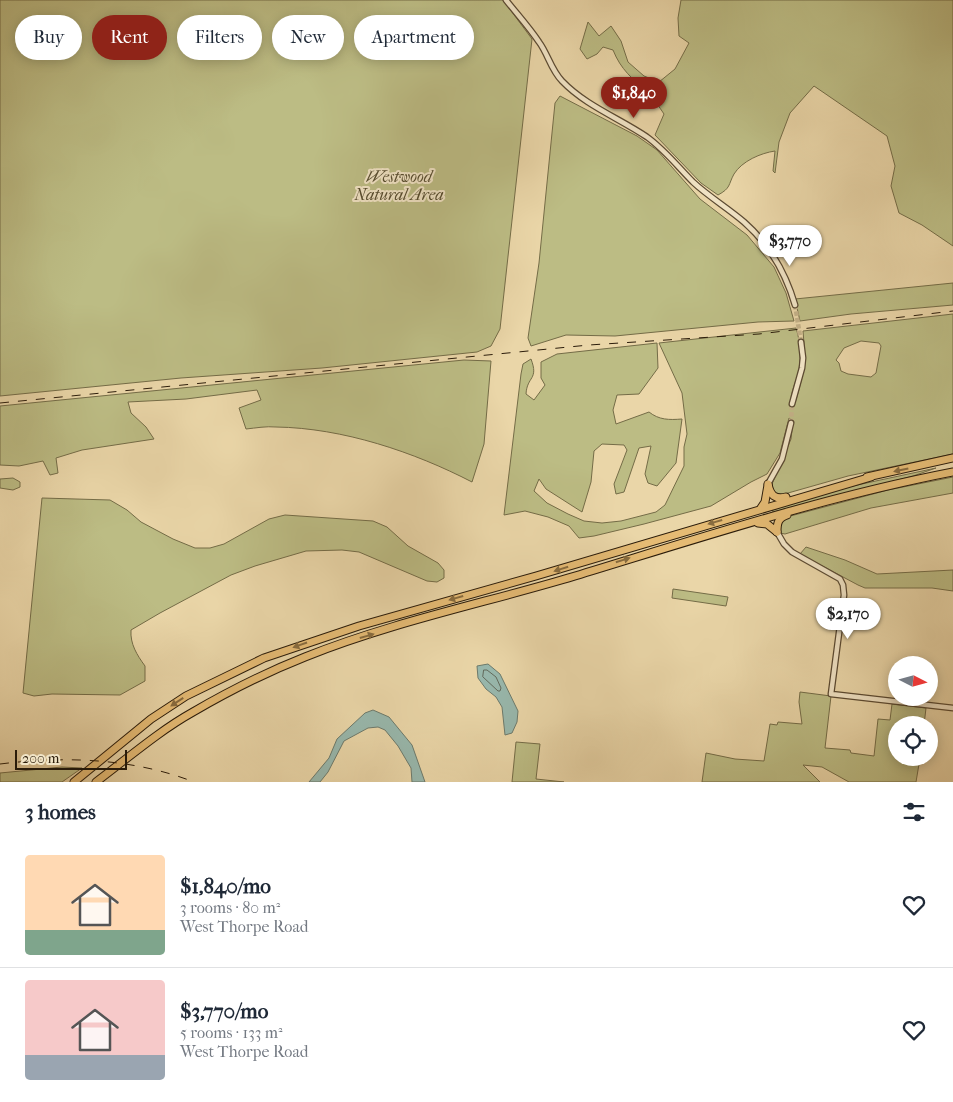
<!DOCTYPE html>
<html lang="en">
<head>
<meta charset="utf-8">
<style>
  body { margin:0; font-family:"IM FELL French Canon",serif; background:#f6f6f7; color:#1f2937; height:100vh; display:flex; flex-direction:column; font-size:19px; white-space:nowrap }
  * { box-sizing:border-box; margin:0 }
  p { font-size:16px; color:#747a83 }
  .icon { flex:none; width:28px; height:28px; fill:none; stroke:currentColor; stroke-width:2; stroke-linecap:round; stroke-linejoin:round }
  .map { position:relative; height:782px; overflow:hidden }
  .side { display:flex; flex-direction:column; background:#fff; flex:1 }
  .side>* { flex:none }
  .top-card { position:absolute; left:15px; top:15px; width:500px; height:45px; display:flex; gap:10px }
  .needle { width:32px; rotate:96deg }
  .controls { position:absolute; left:888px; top:656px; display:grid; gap:10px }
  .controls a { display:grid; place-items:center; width:50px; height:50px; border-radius:50%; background:#fff; box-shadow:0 2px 12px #0003; font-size:25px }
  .scale { position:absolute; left:15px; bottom:12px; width:112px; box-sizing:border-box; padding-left:5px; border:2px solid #2b1c0a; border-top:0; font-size:14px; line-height:18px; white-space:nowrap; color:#2b1c0a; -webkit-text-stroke:4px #f1e4c6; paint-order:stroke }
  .price { position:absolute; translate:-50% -42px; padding:0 11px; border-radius:18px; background:#fff; color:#222; font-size:16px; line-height:32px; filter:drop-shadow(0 1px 2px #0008) }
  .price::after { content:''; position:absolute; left:50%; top:30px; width:15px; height:11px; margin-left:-8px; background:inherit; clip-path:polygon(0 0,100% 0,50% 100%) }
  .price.current { background:#8f2418; color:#fff }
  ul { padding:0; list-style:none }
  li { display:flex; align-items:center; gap:15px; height:125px; padding:0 25px }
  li+li { border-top:1px solid #e0e1e3 }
  li span { display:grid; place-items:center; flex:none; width:140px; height:100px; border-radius:5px; color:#555 }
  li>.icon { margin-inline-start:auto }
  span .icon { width:60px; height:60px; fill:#fffc; stroke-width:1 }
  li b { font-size:21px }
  h2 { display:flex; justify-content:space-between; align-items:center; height:60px; padding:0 25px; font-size:21px }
  .tag { padding:0 18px; border-radius:22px; background:#fff; box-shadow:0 2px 12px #0003; font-size:18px; line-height:45px }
  .tag.current { background:#8f2418; color:#fff }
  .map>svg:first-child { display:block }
</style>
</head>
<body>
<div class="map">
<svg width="953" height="782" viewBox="0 0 953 782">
  <rect width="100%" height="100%" fill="#ead6a8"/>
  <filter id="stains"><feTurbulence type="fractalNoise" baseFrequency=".004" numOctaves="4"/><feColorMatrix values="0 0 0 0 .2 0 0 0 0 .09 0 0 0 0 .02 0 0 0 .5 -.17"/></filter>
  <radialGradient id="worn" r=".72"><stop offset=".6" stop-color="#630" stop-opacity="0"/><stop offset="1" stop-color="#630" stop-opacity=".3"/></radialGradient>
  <!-- green -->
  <g fill="#bcbc84" stroke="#746c47" fill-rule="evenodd">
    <path d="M0 0H503L532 39 500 329 491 346 477 352 322 368 181 378 0 396Z"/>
    <path d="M681 0H953V246L922 225 899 213 891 186 895 166 887 136 814 86 790 113 779 142 775 173 773 171 775 151C761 153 742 161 734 174 728 185 731 188 718 195L701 183 655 135 664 114C659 107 654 98 647 92 632 78 621 70 613 50L603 47 597 54 587 59 580 49 588 22 599 36 611 26 621 41 628 62 644 76 659 82 675 69 689 43 679 36 678 18Z"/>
    <path d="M560 96 637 136 657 150 700 199 747 235 774 267 786 293 794 321 758 322 615 336 566 335 531 346 528 338 539 263 555 103Z"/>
    <path d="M953 283V305L851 314 800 321 795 299Z"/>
    <path d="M953 314V454L848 476 781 495 775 494 772 490V484L791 439 793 421 789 418 780 453 767 474 751 482 711 506 644 524 594 536 579 538 569 526 548 517 525 511 504 515 521 374 523 364 531 359C539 380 527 376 526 394L534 400 545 385 541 378V362L557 354 657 343 658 368 639 394 617 395 613 410 616 424 649 412C659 420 669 420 682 419L676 463 657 486 648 483 645 474 651 446 639 448 624 492 616 494 614 484 627 450 624 445 602 444 594 451 591 482 582 512 546 489 539 479 534 491 547 503 568 514 584 521 602 523 621 521 656 512 665 505 684 466V447L687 434 682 393 659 343 796 328C800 340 801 356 799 369 797 381 790 392 791 404L795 403C804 373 806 362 803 331ZM861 341 879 343 881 346 876 373 871 377 848 374 841 371 839 363 836 360 844 348Z"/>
    <path d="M464 360 491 361 484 444 472 482C414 452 343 428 276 427 266 426 256 428 246 429L239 408 261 400 257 390 186 399 128 402 131 413 146 427 154 439 82 450 56 458 58 473 50 475 43 461 19 466 0 465V406Z"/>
    <path d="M936 468 913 476 773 512 772 508 848 487Z"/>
    <path d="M953 477V493L871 508 785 534 780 533 779 523 783 518 888 490Z"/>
    <path d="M13 478 20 482V487L13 490 0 488V479Z"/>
    <path d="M42 498 110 500 127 510 141 522 173 539 195 548H210L224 544 269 519 285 515 373 521 387 527 408 546 438 563 444 570V578L437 582 427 581 359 552 342 550 306 551 255 566 231 575 160 613 131 630C130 644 137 655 145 666V681L120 695 52 694 34 696 23 693Z"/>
    <path d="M806 547 845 560 877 574 953 570V591L932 588H865L858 585 800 554Z"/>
    <path d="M673 589 728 597 726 606 672 598Z"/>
    <path d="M800 692 831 696 825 748 850 750 851 753 874 756 878 719 890 720 892 704 926 708 924 725H896V758H920L916 782H849L822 767 803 765 820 782H702L706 753 735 759 764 761 770 724 777 725 778 722 802 724 799 702Z"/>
    <path d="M516 742 540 744 536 779 564 782H512Z"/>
    <path d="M62 767 82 768 62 782H0V773Z"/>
  </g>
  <!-- water -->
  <g fill="#98b8ad" stroke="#6c7a6c">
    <path d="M488 664 500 674 518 711 517 722 512 733 505 735 502 707 496 697 486 689 478 678 477 666Z"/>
    <path d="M373 710 389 717 412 745 425 782H412L411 768 398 746 385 730 378 727 368 728 344 741 328 772 320 782H309L329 758 337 739 365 713Z"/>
  </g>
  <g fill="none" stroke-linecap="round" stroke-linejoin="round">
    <!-- shore -->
    <path stroke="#626a5c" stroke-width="1" d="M484 670H487L496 677 501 688 500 691H498L483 677Z"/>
    <!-- minor-tunnel -->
    <g stroke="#c4b188" stroke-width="4.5" stroke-dasharray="4.5 2" stroke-linecap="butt">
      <path d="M795 305 801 342"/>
      <path d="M791 423 792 404"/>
    </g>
    <defs>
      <g id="minor">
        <path d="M506 0C517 14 529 27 539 42 548 54 551 70 562 81 586 106 619 118 647 137 665 150 678 167 693 182 709 197 728 208 744 222 769 244 786 274 795 305"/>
        <path d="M792 404 802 368 803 358 801 342"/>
        <path d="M768 484 782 459 791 423"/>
        <path d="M777 532 784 544 792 552 840 579 843 585 844 595 831 694 953 708"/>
      </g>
      <g id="highway">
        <path d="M867 477 953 458"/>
        <path d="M768 484C770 495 775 500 786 497"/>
        <path d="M761 508 765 502 768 485"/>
        <path d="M758 523 767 524 777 532"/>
        <path d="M777 532C777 523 778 518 787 515"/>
        <path d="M74 782 151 719 186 696 264 658 359 626 536 576 871 477"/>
        <path d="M96 782C128 758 159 731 193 712 229 691 267 672 305 657 392 622 485 603 575 576 700 538 824 497 953 472"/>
      </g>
    </defs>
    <!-- minor casing -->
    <use href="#minor" stroke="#5b4a32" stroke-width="7"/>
    <!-- highway casing -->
    <use href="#highway" stroke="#2b1c0a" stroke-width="9"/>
    <!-- minor -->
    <use href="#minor" stroke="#f1e4c6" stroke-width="4.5"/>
    <!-- highway -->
    <use href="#highway" stroke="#e5bb74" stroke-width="7"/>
    <!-- rail -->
    <g stroke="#2b1c0a" stroke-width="1" stroke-dasharray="9 9" stroke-linecap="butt">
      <path d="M0 403 589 345 759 334 953 311"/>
      <path d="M0 764C64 756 133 758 194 782"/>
    </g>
  </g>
  <!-- one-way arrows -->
  <defs><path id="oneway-solid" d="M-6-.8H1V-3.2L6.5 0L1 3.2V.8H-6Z" transform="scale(1.25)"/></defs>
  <g fill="#886c3f">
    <use href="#oneway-solid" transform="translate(901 470) rotate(168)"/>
    <use href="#oneway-solid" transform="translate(715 522) rotate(164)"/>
    <use href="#oneway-solid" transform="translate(623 560) rotate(-17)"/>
    <use href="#oneway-solid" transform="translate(561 569) rotate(163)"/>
    <use href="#oneway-solid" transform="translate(456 598) rotate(164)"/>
    <use href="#oneway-solid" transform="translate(367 636) rotate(-16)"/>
    <use href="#oneway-solid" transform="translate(300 645) rotate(161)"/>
    <use href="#oneway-solid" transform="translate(177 702) rotate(147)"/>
  </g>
  <g text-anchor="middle" stroke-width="4" stroke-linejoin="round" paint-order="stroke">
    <!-- park labels -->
    <g font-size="16" font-style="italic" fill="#564c2f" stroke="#f1e4c6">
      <text x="399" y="182">Westwood<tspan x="399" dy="18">Natural Area</tspan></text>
    </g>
  </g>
  <rect width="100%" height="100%" filter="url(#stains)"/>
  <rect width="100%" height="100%" fill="url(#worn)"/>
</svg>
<div class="controls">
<a><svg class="needle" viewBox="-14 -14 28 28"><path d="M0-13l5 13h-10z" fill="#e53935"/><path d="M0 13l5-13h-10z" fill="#747a83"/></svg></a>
<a><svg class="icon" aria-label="locate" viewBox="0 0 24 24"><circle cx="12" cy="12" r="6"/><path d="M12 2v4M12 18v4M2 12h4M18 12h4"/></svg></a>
</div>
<div class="scale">200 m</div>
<b class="price current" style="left:634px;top:119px">$1,840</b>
<b class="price" style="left:790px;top:267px">$3,770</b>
<b class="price" style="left:848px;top:640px">$2,170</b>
<div class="top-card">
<a class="tag">Buy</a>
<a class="tag current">Rent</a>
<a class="tag">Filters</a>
<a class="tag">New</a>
<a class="tag">Apartment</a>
</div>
</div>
<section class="side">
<h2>3 homes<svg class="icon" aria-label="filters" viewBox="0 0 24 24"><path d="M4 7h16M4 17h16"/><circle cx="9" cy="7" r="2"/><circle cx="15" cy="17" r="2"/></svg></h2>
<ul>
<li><span style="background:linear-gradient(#ffd9b3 75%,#7fa58c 0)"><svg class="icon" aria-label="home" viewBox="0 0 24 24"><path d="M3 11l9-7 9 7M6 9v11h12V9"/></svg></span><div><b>$1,840/mo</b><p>3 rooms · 80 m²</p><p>West Thorpe Road</p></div><svg class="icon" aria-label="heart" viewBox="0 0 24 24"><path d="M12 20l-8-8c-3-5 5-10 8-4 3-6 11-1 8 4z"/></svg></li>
<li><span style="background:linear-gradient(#f6c9c9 75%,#9aa5b1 0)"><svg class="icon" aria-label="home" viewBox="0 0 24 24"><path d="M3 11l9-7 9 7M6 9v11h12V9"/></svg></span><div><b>$3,770/mo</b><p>5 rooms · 133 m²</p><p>West Thorpe Road</p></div><svg class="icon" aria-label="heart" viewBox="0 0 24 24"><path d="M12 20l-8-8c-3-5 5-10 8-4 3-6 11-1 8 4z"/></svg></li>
</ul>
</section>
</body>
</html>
